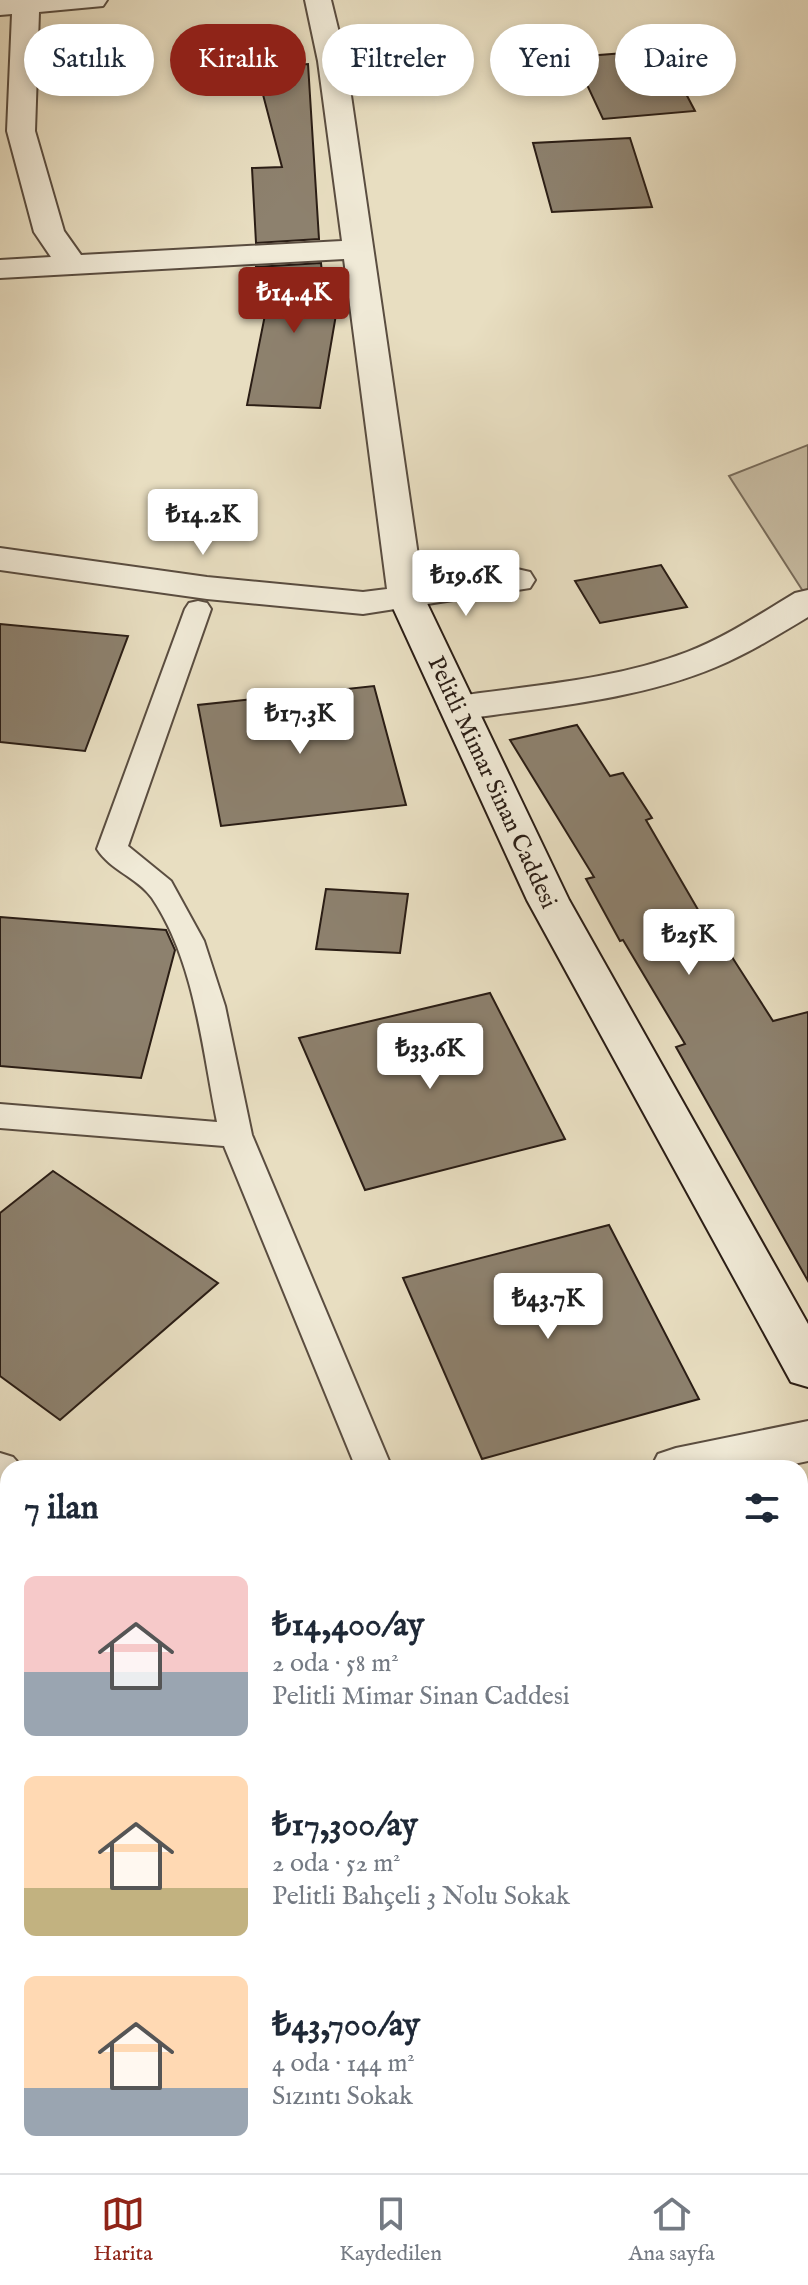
<!DOCTYPE html>
<html lang="tr">
<head>
<meta charset="utf-8">
<style>
  body { margin:0; font-family:"IM FELL English",serif; background:#f6f6f7; color:#1f2937; height:100vh; display:flex; flex-direction:column; font-size:30px; white-space:nowrap }
  * { box-sizing:border-box; margin:0 }
  p { font-size:26px; color:#747a83 }
  .icon { flex:none; width:44px; height:44px; fill:none; stroke:currentColor; stroke-width:2; stroke-linecap:round; stroke-linejoin:round }
  .map { position:relative; flex:1; overflow:hidden }
  .side { position:absolute; left:0px; top:1460px; width:808px; height:714px; display:flex; flex-direction:column; background:#fff; border-radius:24px 24px 0 0; box-shadow:0 4px 12px #0003 }
  .side>* { flex:none }
  .top-card { position:absolute; left:24px; top:24px; width:760px; height:72px; display:flex; gap:16px }
  .price { position:absolute; translate:-50% -68px; padding:0 18px; border-radius:8px; background:#fff; color:#222; font-size:26px; line-height:52px; filter:drop-shadow(0 2px 4px #0008) }
  .price::after { content:''; position:absolute; left:50%; top:48px; width:24px; height:18px; margin-left:-12px; background:inherit; clip-path:polygon(0 0,100% 0,50% 100%) }
  .price.active { background:#8f2418; color:#fff }
  ul { padding:0; list-style:none }
  li { display:flex; align-items:center; gap:24px; height:200px; padding:0 24px }
  li span { display:grid; place-items:center; flex:none; width:224px; height:160px; border-radius:12px; color:#555 }
  li>.icon { margin-inline-start:auto }
  span .icon { width:96px; height:96px; fill:#fffc; stroke-width:1 }
  li b { font-size:34px }
  h2 { display:flex; justify-content:space-between; align-items:center; height:96px; padding:0 24px; font-size:34px }
  .pill { padding:0 28px; border-radius:36px; background:#fff; box-shadow:0 4px 12px #0003; font-size:28px; line-height:72px }
  .pill.active { background:#8f2418; color:#fff }
  .tab-bar { display:flex; justify-content:space-around; align-items:center; height:112px; border-top:2px solid #e0e1e3; background:#fff; font-size:22px; color:#747a83 }
  .tab-bar a { display:grid; justify-items:center; gap:4px }
  .tab-bar .active { color:#8f2418 }
  .map>svg:first-child { display:block }
</style>
</head>
<body>
<div class="map">
<svg width="808" height="2173" viewBox="0 0 808 2173">
  <rect width="100%" height="100%" fill="#e8dec1"/>
  <filter id="stains"><feTurbulence type="fractalNoise" baseFrequency=".0025" numOctaves="4"/><feColorMatrix values="0 0 0 0 .2 0 0 0 0 .09 0 0 0 0 .02 0 0 0 .5 -.17"/></filter>
  <radialGradient id="worn" r=".72"><stop offset=".6" stop-color="#630" stop-opacity="0"/><stop offset="1" stop-color="#630" stop-opacity=".3"/></radialGradient>
  <!-- green -->
  <path fill="#c8bda4" stroke="#796d5c" stroke-width="2" d="M808 445V599L729 476Z"/>
  <!-- building -->
  <g fill="#8d816e" stroke="#2a1d15" stroke-width="2">
    <path d="M663 50 695 111 603 119 574 57Z"/>
    <path d="M308 64 319 239 256 243 252 168 282 167 256 68Z"/>
    <path d="M630 138 652 207 552 212 533 143Z"/>
    <path d="M321 263 322 273H335L338 303 320 408 247 405 266 310H258L256 267Z"/>
    <path d="M661 565 687 607 600 623 575 581Z"/>
    <path d="M0 624 128 636 85 751 0 742Z"/>
    <path d="M374 686 406 805 221 826 198 705Z"/>
    <path d="M577 725 610 776 623 773 652 818 646 820 726 958 732 957 773 1021 808 1012V1281L676 1047 685 1044 623 940 620 941 586 879 594 877 510 740Z"/>
    <path d="M326 889 408 894 400 953 316 949Z"/>
    <path d="M0 917 166 930 175 950 141 1078 0 1066Z"/>
    <path d="M490 993 565 1139 365 1190 299 1038Z"/>
    <path d="M53 1171 218 1283 60 1420 0 1376V1213Z"/>
    <path d="M609 1225 699 1399 482 1459 403 1278Z"/>
  </g>
  <g fill="none" stroke-linecap="round" stroke-linejoin="round">
    <defs>
      <g id="lane">
        <path d="M198 601 207 603 211 609 128 846 171 881 204 941 225 1006 252 1135 392 1468H356L224 1146 0 1128V1104L217 1122C202 1048 195 962 152 898 138 878 110 870 97 849L185 609 189 603Z"/>
        <path d="M0 1453 13 1457 23 1468H8V1489L0 1486Z"/>
        <path d="M8 1784V1820L0 1822V1786Z"/>
      </g>
      <g id="street">
        <path d="M0 0H107L103 6 39 12 35 131 64 231 81 255 342 241 318 61 305 0H331L346 61 422 583 517 569 530 572 535 580 530 588 363 614 207 599 0 570V548L207 577 363 592 387 589 344 259 0 278V260L51 257 34 232 7 131 12 14 0 15Z"/>
        <path d="M808 590V617C778 635 749 653 716 667 635 701 544 707 458 720L445 716 439 708 445 700 458 696C535 685 614 680 687 652 726 637 760 614 795 593Z"/>
        <path d="M808 1421V1461L775 1468H651L658 1454 676 1448Z"/>
        <path d="M800 1977 808 1980V2041L800 2038Z"/>
      </g>
      <g id="secondary">
        <path d="M406 586 419 589 424 597 569 900 808 1324V1387L791 1382 527 900 388 597 393 589Z"/>
        <path d="M808 2086V2146L800 2147V2087Z"/>
        <path d="M241 2166H366L363 2173H238Z"/>
      </g>
    </defs>
    <!-- lane casing -->
    <use href="#lane" stroke="#5a4d40" stroke-width="4"/>
    <!-- street casing -->
    <use href="#street" stroke="#5a4d40" stroke-width="4"/>
    <!-- secondary casing -->
    <use href="#secondary" stroke="#2a1d15" stroke-width="4"/>
    <!-- lane -->
    <use href="#lane" fill="#f0ead7" fill-rule="evenodd"/>
    <!-- street -->
    <use href="#street" fill="#f0ead7" fill-rule="evenodd"/>
    <!-- secondary -->
    <use href="#secondary" fill="#f0ead7" fill-rule="evenodd"/>
  </g>
  <g text-anchor="middle" stroke-width="8" stroke-linejoin="round" paint-order="stroke">
    <!-- street labels -->
    <g font-size="24" fill="#2a1d15" stroke="#f0ead7">
      <text transform="translate(493 782) rotate(65)" y="8">Pelitli Mimar Sinan Caddesi</text>
    </g>
  </g>
  <rect width="100%" height="100%" filter="url(#stains)"/>
  <rect width="100%" height="100%" fill="url(#worn)"/>
</svg>
<b class="price active" style="left:294px;top:335px">₺14.4K</b>
<b class="price" style="left:203px;top:557px">₺14.2K</b>
<b class="price" style="left:466px;top:618px">₺19.6K</b>
<b class="price" style="left:300px;top:756px">₺17.3K</b>
<b class="price" style="left:689px;top:977px">₺25K</b>
<b class="price" style="left:430px;top:1091px">₺33.6K</b>
<b class="price" style="left:548px;top:1341px">₺43.7K</b>
<div class="top-card">
<a class="pill">Satılık</a>
<a class="pill active">Kiralık</a>
<a class="pill">Filtreler</a>
<a class="pill">Yeni</a>
<a class="pill">Daire</a>
</div>
<section class="side">
<h2>7 ilan<svg class="icon" aria-label="filters" viewBox="0 0 24 24"><path d="M4 7h16M4 17h16"/><circle cx="9" cy="7" r="2"/><circle cx="15" cy="17" r="2"/></svg></h2>
<ul>
<li><span style="background:linear-gradient(#f6c9c9 60%,#9aa5b1 0)"><svg class="icon" aria-label="home" viewBox="0 0 24 24"><path d="M3 11l9-7 9 7M6 9v11h12V9"/></svg></span><div><b>₺14,400/ay</b><p>2 oda · 58 m²</p><p>Pelitli Mimar Sinan Caddesi</p></div></li>
<li><span style="background:linear-gradient(#ffd9b3 70%,#c2b280 0)"><svg class="icon" aria-label="home" viewBox="0 0 24 24"><path d="M3 11l9-7 9 7M6 9v11h12V9"/></svg></span><div><b>₺17,300/ay</b><p>2 oda · 52 m²</p><p>Pelitli Bahçeli 3 Nolu Sokak</p></div></li>
<li><span style="background:linear-gradient(#ffd9b3 70%,#9aa5b1 0)"><svg class="icon" aria-label="home" viewBox="0 0 24 24"><path d="M3 11l9-7 9 7M6 9v11h12V9"/></svg></span><div><b>₺43,700/ay</b><p>4 oda · 144 m²</p><p>Sızıntı Sokak</p></div></li>
</ul>
</section>
</div>
<nav class="tab-bar">
<a class="active"><svg class="icon" aria-label="map" viewBox="0 0 24 24"><path d="M3 6l6-2 6 2 6-2v14l-6 2-6-2-6 2zM9 4v14M15 6v14"/></svg>Harita</a>
<a><svg class="icon" aria-label="saved" viewBox="0 0 24 24"><path d="M7 4h10v16l-5-4-5 4z"/></svg>Kaydedilen</a>
<a><svg class="icon" aria-label="home" viewBox="0 0 24 24"><path d="M3 11l9-7 9 7M6 9v11h12V9"/></svg>Ana sayfa</a>
</nav>
</body>
</html>
